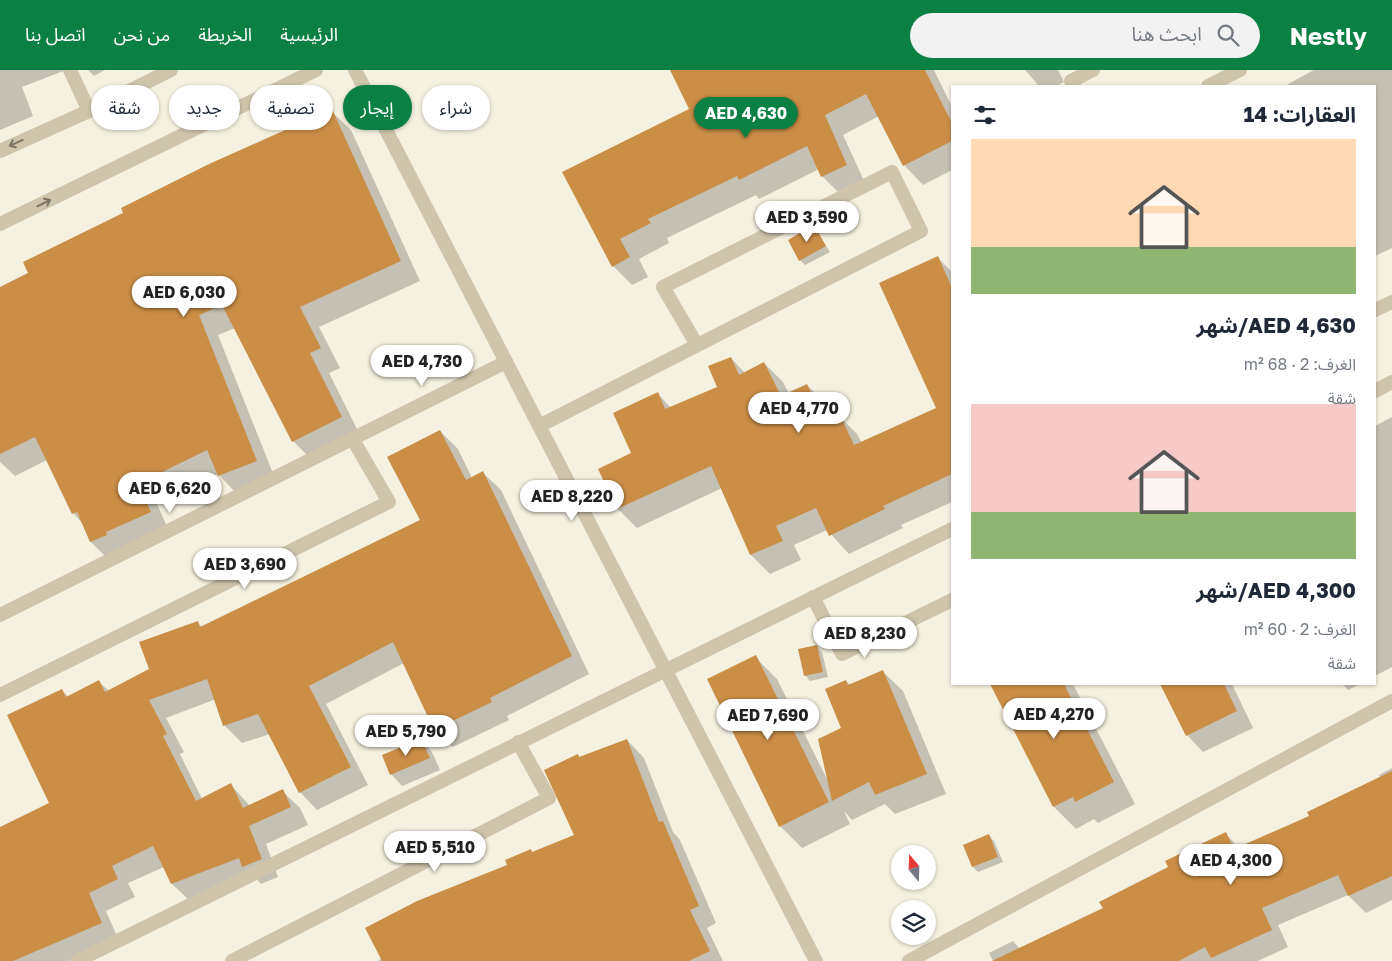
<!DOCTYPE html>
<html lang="ar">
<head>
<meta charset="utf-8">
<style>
  body { margin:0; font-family:"Golos Text","Noto Sans Arabic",sans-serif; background:#f2f2f3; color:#1f2937; direction:rtl; height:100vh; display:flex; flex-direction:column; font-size:19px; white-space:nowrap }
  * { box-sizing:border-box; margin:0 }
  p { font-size:16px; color:#747a83 }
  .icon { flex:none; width:28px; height:28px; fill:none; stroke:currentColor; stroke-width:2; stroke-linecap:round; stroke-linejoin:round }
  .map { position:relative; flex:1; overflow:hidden; direction:ltr }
  .panel { position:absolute; left:951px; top:15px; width:425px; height:600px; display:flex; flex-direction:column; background:#fff; border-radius:0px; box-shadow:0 1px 4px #0004; direction:rtl }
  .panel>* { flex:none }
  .top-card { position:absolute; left:15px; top:15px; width:475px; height:45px; direction:rtl; display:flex; gap:10px }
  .needle { width:32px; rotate:341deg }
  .buttons { position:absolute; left:891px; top:775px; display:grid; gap:10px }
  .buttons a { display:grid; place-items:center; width:45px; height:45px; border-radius:50%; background:#fff; box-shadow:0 1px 4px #0004; font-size:25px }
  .price { position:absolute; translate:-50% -42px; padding:0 11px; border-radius:18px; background:#fff; color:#222; font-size:16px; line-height:32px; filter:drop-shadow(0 1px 2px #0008) }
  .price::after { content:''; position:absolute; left:50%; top:30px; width:15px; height:11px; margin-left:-8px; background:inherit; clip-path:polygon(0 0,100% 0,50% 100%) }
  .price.current { background:#0b8043; color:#fff }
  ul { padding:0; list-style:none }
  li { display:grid; align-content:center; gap:10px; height:265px; padding:0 20px }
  li span { display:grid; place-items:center; height:155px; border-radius:0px; color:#555 }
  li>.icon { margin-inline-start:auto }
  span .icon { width:90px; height:90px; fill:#fffc; stroke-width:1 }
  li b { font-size:21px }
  h2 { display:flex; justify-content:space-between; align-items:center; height:60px; padding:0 20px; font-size:21px }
  .tag { padding:0 18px; border-radius:22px; background:#fff; box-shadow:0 1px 4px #0004; font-size:18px; line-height:45px }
  .tag.current { background:#0b8043; color:#fff }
  header { display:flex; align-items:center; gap:30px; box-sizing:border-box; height:70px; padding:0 25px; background:#0b8043; color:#fff }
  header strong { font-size:24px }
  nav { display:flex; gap:28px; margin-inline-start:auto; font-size:18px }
  .search { width:350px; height:45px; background:#f2f2f3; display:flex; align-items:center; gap:12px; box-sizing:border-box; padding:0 18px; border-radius:28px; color:#747a83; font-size:19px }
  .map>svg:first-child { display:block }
</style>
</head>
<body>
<header>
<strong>Nestly</strong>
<div class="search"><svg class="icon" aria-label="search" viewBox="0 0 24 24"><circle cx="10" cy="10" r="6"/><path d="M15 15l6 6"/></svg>ابحث هنا</div>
<nav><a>الرئيسية</a><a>الخريطة</a><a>من نحن</a><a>اتصل بنا</a></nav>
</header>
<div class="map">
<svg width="1392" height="891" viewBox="0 0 1392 891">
  <rect width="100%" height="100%" fill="#f5f1e0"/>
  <!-- shadow -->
  <g fill="#0003">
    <path d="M0 0H66L22 17 33 46 0 60Z"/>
    <path d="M88 0H105L94 6Z"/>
    <path d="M672 0H934L952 37V100L923 115 904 95 879 46 843 65 866 115 841 125 822 106 819 99 759 129 756 125 667 168 669 173 639 189 648 207 632 215 613 196 564 102 691 40Z"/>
    <path d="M1025 0H1058L1064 12 1056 16H1039Z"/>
    <path d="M1314 0H1392V178L1375 186V16H1289L1288 14Z"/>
    <path d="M331 41 351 60 420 211 319 257 340 298 329 303 361 367 313 391 293 371 235 258 218 265 276 411 239 426 218 404 157 434 170 463 111 492 91 472 83 454 73 443 47 390 15 406 0 392V218Z"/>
    <path d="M814 157 830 182 805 195 800 190Z"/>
    <path d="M938 188 952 202V432L901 455 903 458 849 484 827 460 794 475 801 490 770 504 751 485 722 418 637 458 618 439 600 399 633 384 658 324 671 338 719 317 731 288 745 303 764 293 783 312 789 324 807 315 826 334 832 348 838 345 857 364 862 373 938 338Z"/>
    <path d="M1392 347V597L1375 606V356Z"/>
    <path d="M440 361 458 379 472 408 483 403 501 420 589 604 507 646 509 650 453 677 435 659 404 593 326 634 368 715 317 740 300 722 270 664 242 673 225 656 216 629 166 648 184 682 180 684 202 729 231 715 250 736 282 721 300 738 308 755 266 774 278 807 261 814 254 806 190 831 172 814 164 797 128 813 135 827 106 841 119 871 68 891H0V759L50 734 62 621 69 627 99 612 109 621 151 600 197 552 202 557 421 450Z"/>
    <path d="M817 576 822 582 828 607 810 611 805 605Z"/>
    <path d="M755 587 777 609 827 709 842 658 846 611 850 615 883 602 903 621 946 724 895 744 885 734 852 750 844 741 850 754 802 778 780 756Z"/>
    <path d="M991 614H1073L1135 734 1098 753 1094 749 1076 759 1054 737Z"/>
    <path d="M1161 614H1232L1253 658 1203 682 1187 665Z"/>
    <path d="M1342 614H1360L1348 620Z"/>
    <path d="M421 670 432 682 440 700 402 716 391 704Z"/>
    <path d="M627 670 644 688 673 762 680 770 716 853 707 858 723 891H378L531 780 533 783 576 765 578 685 580 688Z"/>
    <path d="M1392 698V830L1366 843 1348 825 1278 855 1288 877 1258 891H993L989 883 1013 871 1020 879 1104 839 1226 764 1239 778 1311 746 1380 708 1379 705Z"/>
    <path d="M989 766 994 771 1003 792 978 802 973 797 964 776Z"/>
  </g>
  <!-- building -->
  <g fill="#cb8e47">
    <path d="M670 0H925L952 53V71L903 96 866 24 825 45 847 95 821 107 807 76 739 110 737 106 648 149 651 153 620 169 630 187 612 197 562 102 689 39Z"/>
    <path d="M332 39 401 191 300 237 321 278 310 283 342 347 292 372 222 235 199 245 257 391 218 406 207 380 138 414 151 442 106 462 107 465 90 472 77 442 72 444 35 367 0 384V217L28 203 23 192 123 143 121 138 209 94Z"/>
    <path d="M814 155 826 176 799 191 788 170Z"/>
    <path d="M938 186 952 218V404L883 436 885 439 829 466 816 438 776 456 783 471 750 485 711 396 617 439 598 399 631 383 613 343 658 322 665 339 717 317 708 296 731 287 739 305 764 292 781 326 807 314 824 350 839 343 854 375 936 338 879 213Z"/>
    <path d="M440 360 466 410 483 401 572 586 490 628 492 632 434 660 393 572 309 616 351 697 299 723 258 644 223 656 207 609 149 630 167 664 163 666 196 731 231 713 243 738 283 719 291 737 249 756 262 789 242 797 239 788 171 814 153 776 112 796 118 809 89 823 102 853 13 891H0V757L49 733 7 645 62 619 66 627 99 610 105 622 149 599 139 572 198 551 200 557 420 450 387 387Z"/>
    <path d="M817 575 823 602 804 606 798 579Z"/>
    <path d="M756 585 829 732 779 757 707 609Z"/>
    <path d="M883 600 927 704 875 725 869 712 832 731 818 669 841 658 825 619 846 610 848 615Z"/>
    <path d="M990 614H1064L1114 712 1075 732 1073 727 1053 737Z"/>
    <path d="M1160 614H1224L1237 641 1186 666Z"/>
    <path d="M421 669 430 688 390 705 382 685Z"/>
    <path d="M627 669 659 752 663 751 699 836 690 840 710 881 689 891H382L365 858 417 831 507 795 505 790 531 779 532 782 574 765 544 700 578 684 579 687Z"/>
    <path d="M1392 701V806L1348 826 1338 805 1262 838 1272 860 1211 888 1205 877 1179 891H992L1103 838 1099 832 1168 797 1165 791 1226 762 1234 779 1309 746 1307 742Z"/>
    <path d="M989 764 998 787 972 797 963 775Z"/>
  </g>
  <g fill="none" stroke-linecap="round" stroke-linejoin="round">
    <!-- minor -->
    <g stroke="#cec5ab" stroke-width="14">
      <path d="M70 0 89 41"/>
      <path d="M355 0 816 891"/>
      <path d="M1074 16 1071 11 1093 0"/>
      <path d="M1208 16 1240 0"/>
      <path d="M1375 240 1392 232"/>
      <path d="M1375 321 1392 312"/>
      <path d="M539 356 921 161 892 102 663 217 697 275"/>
      <path d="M813 527 842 584 952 530"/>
      <path d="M0 545 506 292"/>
      <path d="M0 625 389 432 352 368"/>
      <path d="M77 891 952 459"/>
      <path d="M232 891 549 728 518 672"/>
      <path d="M909 891 1392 631"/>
    </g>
    <!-- tertiary -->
    <g stroke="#cec5ab" stroke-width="14">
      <path d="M0 81 89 41 171 0"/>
      <path d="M0 154 316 0"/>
    </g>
  </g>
  <!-- one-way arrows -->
  <defs><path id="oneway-shaft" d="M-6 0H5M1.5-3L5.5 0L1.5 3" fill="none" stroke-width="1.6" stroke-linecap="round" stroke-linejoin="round" transform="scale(1.25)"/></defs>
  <g stroke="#7d7665">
    <use href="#oneway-shaft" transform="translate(16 73) rotate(156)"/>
    <use href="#oneway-shaft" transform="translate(44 133) rotate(-26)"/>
  </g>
</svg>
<div class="buttons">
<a><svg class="needle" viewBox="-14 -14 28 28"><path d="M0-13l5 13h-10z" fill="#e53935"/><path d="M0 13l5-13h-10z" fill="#747a83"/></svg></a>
<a><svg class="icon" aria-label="layers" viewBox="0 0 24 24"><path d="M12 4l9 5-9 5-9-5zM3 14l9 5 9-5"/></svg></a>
</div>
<b class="price current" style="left:746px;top:69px">AED 4,630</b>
<b class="price" style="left:807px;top:173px">AED 3,590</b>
<b class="price" style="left:184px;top:248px">AED 6,030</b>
<b class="price" style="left:422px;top:317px">AED 4,730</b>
<b class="price" style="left:799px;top:364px">AED 4,770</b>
<b class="price" style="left:170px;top:444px">AED 6,620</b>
<b class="price" style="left:572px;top:452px">AED 8,220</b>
<b class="price" style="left:245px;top:520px">AED 3,690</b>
<b class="price" style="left:865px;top:589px">AED 8,230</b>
<b class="price" style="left:1054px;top:670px">AED 4,270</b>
<b class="price" style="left:768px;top:671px">AED 7,690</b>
<b class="price" style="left:406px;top:687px">AED 5,790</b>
<b class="price" style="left:435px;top:803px">AED 5,510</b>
<b class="price" style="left:1231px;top:816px">AED 4,300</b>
<div class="top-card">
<a class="tag">شراء</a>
<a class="tag current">إيجار</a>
<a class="tag">تصفية</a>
<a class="tag">جديد</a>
<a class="tag">شقة</a>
</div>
<section class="panel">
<h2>العقارات: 14<svg class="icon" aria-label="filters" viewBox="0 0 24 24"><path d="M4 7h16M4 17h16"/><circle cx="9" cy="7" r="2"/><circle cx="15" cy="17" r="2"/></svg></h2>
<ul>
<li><span style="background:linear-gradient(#ffd9b3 70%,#8fb573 0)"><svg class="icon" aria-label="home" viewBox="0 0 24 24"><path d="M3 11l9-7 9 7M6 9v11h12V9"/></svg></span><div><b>AED 4,630/شهر</b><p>الغرف: 2 · 68 m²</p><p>شقة</p></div></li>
<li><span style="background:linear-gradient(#f6c9c9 70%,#8fb573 0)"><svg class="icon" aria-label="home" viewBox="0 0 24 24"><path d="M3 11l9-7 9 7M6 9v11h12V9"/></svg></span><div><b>AED 4,300/شهر</b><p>الغرف: 2 · 60 m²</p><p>شقة</p></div></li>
</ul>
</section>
</div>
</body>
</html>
